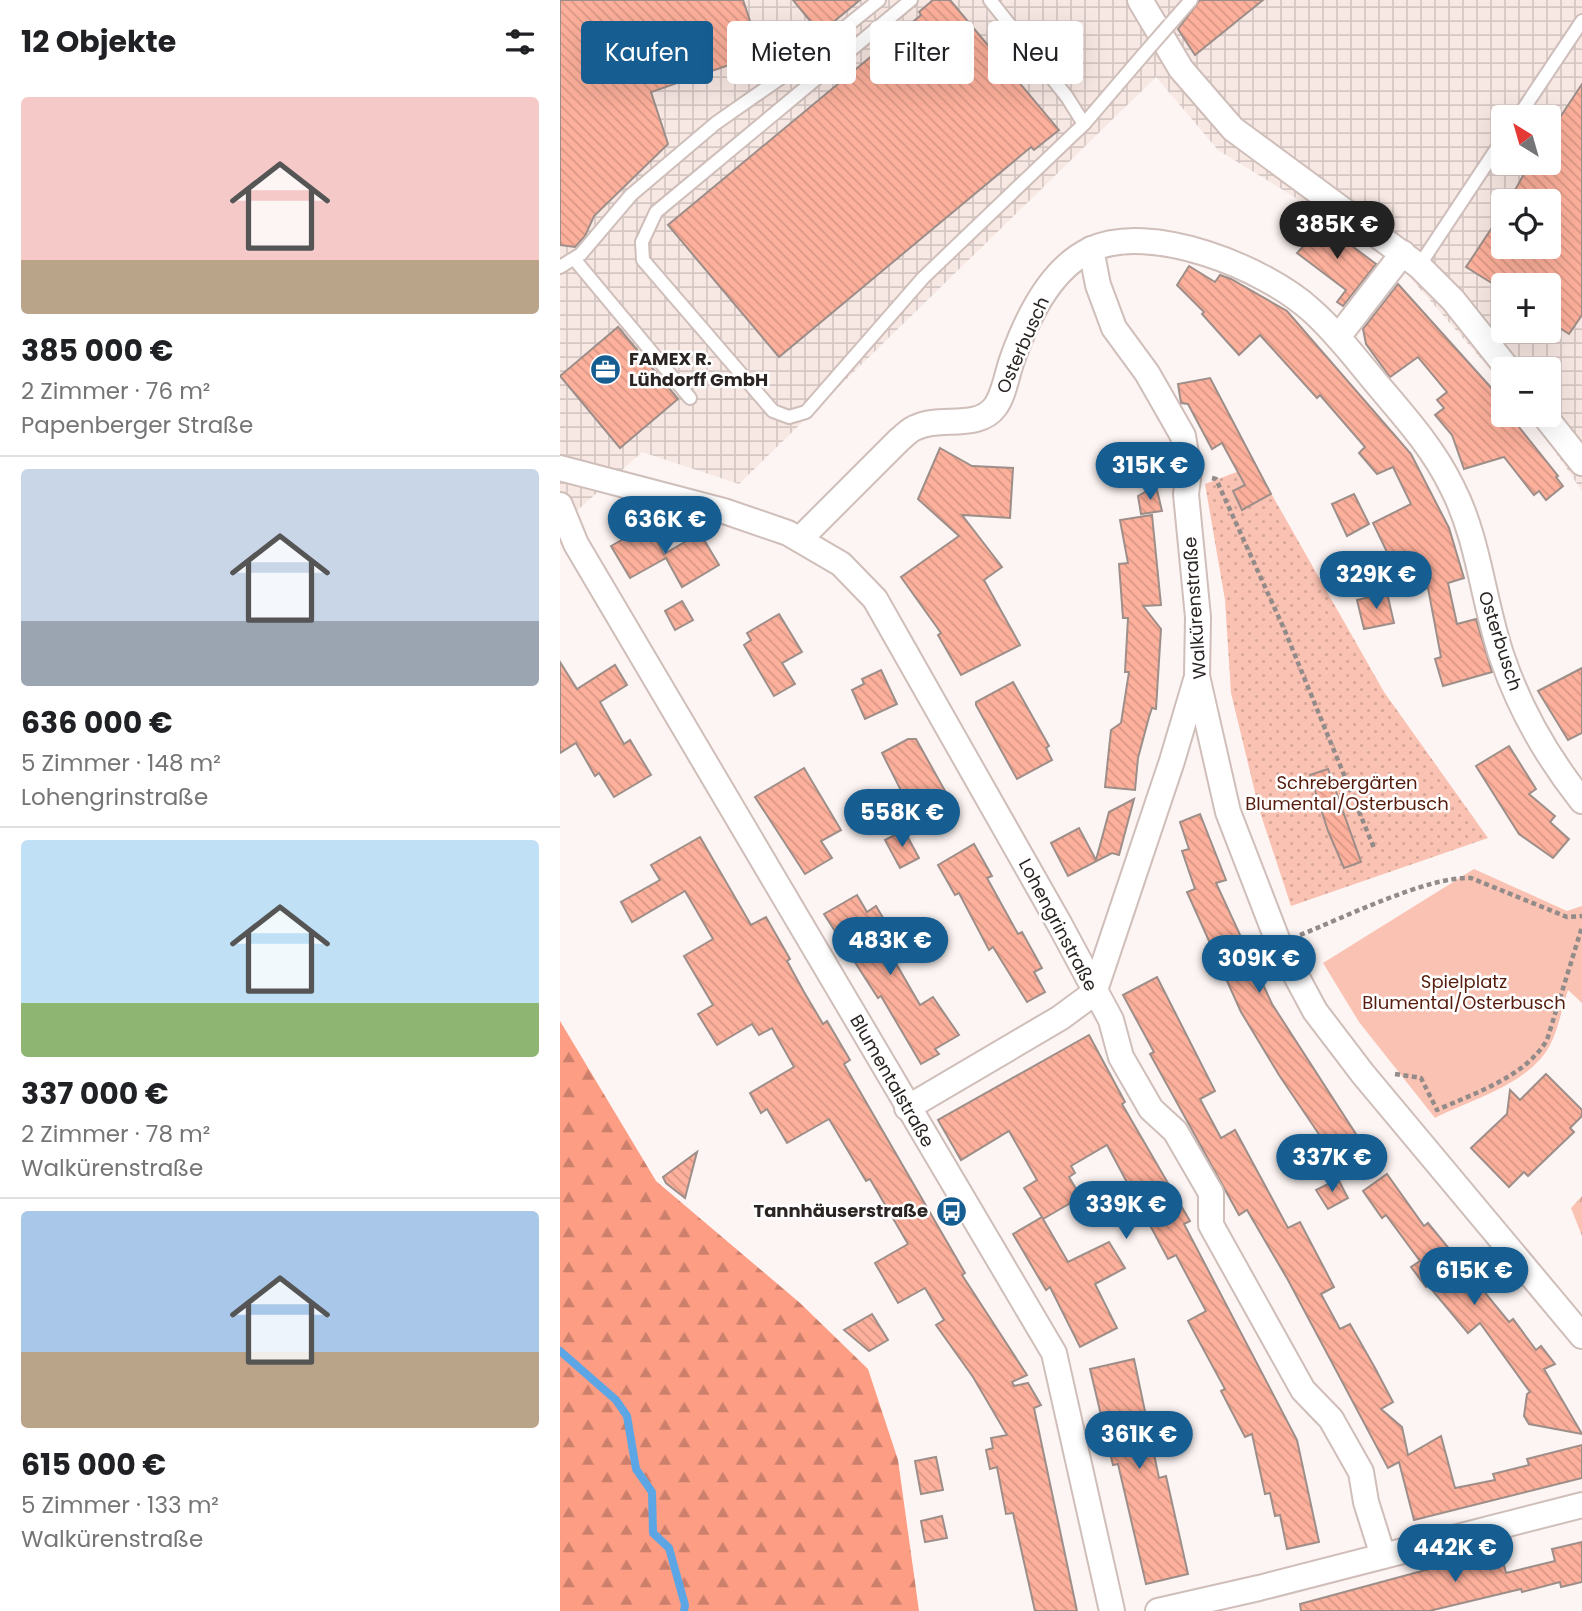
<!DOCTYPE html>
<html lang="de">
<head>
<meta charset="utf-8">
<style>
  body { margin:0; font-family:Poppins,sans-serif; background:#f6f6f6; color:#202124; height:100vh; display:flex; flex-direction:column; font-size:26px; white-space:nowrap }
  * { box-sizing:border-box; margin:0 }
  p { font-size:23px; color:#757577 }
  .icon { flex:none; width:38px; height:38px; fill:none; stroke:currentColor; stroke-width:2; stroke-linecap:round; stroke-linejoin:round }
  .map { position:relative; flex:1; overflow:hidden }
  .side { display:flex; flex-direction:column; background:#fff; width:560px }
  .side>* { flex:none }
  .guide { position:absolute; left:21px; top:21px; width:665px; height:63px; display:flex; gap:14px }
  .needle { width:46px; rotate:323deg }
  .tools { position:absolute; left:931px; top:105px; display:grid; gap:14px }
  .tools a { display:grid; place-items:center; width:70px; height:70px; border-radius:7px; background:#fff; box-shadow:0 7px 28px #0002; font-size:35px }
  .price { position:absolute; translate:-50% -60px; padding:0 16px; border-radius:24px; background:#165d91; color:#fff; font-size:23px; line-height:46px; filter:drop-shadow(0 2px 4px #0008) }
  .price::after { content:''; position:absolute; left:50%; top:42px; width:21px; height:16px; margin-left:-10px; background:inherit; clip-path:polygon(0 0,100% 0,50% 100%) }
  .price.selected { background:#222; color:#fff }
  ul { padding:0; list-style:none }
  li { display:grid; align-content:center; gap:14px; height:371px; padding:0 21px }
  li+li { border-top:2px solid #e0e0e0 }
  li span { display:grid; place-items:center; height:217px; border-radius:7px; color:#555 }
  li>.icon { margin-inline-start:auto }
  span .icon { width:126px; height:126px; fill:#fffc; stroke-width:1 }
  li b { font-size:30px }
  h2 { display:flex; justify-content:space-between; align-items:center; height:84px; padding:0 21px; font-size:30px }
  .pill { padding:0 24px; border-radius:7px; background:#fff; box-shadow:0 7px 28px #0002; font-size:24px; line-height:63px }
  .pill.selected { background:#165d91; color:#fff }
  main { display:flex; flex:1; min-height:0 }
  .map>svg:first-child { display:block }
</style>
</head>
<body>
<main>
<section class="side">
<h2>12 Objekte<svg class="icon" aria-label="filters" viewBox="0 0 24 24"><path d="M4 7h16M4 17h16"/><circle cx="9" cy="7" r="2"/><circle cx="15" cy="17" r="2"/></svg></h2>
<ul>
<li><span style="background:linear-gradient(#f6c9c9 75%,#b9a48a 0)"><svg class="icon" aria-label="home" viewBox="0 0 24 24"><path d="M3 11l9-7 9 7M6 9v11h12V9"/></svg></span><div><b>385 000 €</b><p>2 Zimmer · 76 m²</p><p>Papenberger Straße</p></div></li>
<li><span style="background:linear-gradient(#c9d6e8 70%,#9aa5b1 0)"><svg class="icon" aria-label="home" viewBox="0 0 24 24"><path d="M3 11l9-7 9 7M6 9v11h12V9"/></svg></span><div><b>636 000 €</b><p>5 Zimmer · 148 m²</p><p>Lohengrinstraße</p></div></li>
<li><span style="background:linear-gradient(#bfe0f5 75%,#8fb573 0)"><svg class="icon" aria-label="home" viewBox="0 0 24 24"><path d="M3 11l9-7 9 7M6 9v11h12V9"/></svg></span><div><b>337 000 €</b><p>2 Zimmer · 78 m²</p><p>Walkürenstraße</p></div></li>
<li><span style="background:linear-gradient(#a9c7e8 65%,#b9a48a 0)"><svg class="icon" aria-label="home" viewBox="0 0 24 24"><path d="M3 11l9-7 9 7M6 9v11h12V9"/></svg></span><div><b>615 000 €</b><p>5 Zimmer · 133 m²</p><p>Walkürenstraße</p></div></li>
</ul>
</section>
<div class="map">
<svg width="1022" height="1611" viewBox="0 0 1022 1611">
  <defs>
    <pattern id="industrial-grid" width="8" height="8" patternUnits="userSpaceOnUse" patternTransform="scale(1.75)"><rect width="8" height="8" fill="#f8e8e4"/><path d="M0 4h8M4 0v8" fill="none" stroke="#d5c7c3"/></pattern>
    <pattern id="grass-tufts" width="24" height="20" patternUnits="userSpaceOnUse" patternTransform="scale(1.75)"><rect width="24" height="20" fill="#fac2b2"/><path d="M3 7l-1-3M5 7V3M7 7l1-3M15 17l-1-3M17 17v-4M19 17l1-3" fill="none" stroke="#d6a799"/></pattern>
    <pattern id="forest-firs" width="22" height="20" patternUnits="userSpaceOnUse" patternTransform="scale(1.75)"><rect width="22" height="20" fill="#fc9d84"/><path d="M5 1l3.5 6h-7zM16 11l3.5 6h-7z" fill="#cc806c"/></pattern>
    <pattern id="garden-dots" width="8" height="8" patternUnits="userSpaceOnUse" patternTransform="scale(1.75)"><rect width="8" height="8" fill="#fac2b2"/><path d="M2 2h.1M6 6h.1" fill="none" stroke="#d6a799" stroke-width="1.8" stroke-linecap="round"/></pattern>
    <pattern id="building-back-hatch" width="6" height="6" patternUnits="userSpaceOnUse" patternTransform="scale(1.75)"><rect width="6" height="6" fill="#fdb09b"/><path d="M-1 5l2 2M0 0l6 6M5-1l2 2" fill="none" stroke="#d99785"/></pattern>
  </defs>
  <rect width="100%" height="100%" fill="#fdf5f3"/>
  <!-- industrial -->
  <path fill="url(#industrial-grid)" fill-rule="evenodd" d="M0 0H1022V491L970 415H989V369H943V384L833 258 658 150 596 77 179 484 82 452 0 526ZM943 117H989V163H943ZM943 201H989V247H943ZM943 285H989V331H943Z"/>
  <!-- grass -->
  <path fill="url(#grass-tufts)" d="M1022 1196V1236L1011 1208Z"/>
  <!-- forest -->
  <path fill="url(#forest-firs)" d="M0 1021 96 1181 240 1303 308 1369 338 1460 359 1611H0Z"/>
  <!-- park -->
  <path fill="#fac2b2" d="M914 869 1007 911 1022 906V1003L1008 990C1002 1008 998 1031 989 1047 967 1085 912 1099 875 1118L799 1022 763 963Z"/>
  <!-- garden -->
  <path fill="url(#garden-dots)" d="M695 465 824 692 928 838 731 906 699 809 671 693 665 600 645 484Z"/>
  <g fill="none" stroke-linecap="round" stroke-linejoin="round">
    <!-- stream -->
    <path stroke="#5ca6e5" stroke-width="8" d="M0 1351 56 1400 67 1416 76 1469 92 1492 93 1533 109 1548 125 1605 124 1611"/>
  </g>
  <!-- building -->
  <g fill="url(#building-back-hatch)" stroke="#9e8e89" stroke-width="2">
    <path d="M0 0H183L201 54 91 92 108 144 34 216 25 236 15 247 0 245Z"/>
    <path d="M233 0H300L260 33Z"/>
    <path d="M373 0H390L499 130 474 150 471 147 219 357 108 225 361 15 359 12Z"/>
    <path d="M640 0H703L635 55 618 29Z"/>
    <path d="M1022 84V315L1009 334 989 321V285H935L906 267 943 211V247H989V201H949L970 163H989V134Z"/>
    <path d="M763 224 816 264 783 306 777 302 786 290 737 253Z"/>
    <path d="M629 266 655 282 660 275 671 279 727 311 851 454 889 528 904 578 888 583 897 624 916 619 932 672 883 686 875 659 881 657 868 588 838 596 833 577 838 575 813 523 851 504 833 467 817 474 799 453 805 447 760 395 757 398 700 335 679 355 670 345 642 314 644 312 617 285Z"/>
    <path d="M838 284 943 401V415H969L959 427 998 476 996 477 1003 486 986 500 979 491 974 495 944 457 904 469 892 435 875 415 884 408 877 400 887 392 858 357 830 377 806 344 803 329Z"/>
    <path d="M58 327 118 399 60 448 0 376Z"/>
    <path d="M650 378 711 494 682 510 673 491 685 485 662 443 652 449 628 404 621 403 618 384Z"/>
    <path d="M380 448 412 466 453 468 450 518 402 515 442 567 424 580 460 645 401 675 378 635 381 633 341 577 399 536 358 499Z"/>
    <path d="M596 486 602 511 581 514 578 496Z"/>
    <path d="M794 494 809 524 787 536 772 504Z"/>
    <path d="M592 515 601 605 583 606 601 629 596 709 592 708 589 717 578 758 575 790 545 787 551 730 561 723 569 672H565L568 618H563L559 564 568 563 560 520Z"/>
    <path d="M88 525 104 554 140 533 159 565 122 587 106 558 70 578 51 546Z"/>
    <path d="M827 593 834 623 804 629 797 600Z"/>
    <path d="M122 601 133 620 115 630 105 611Z"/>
    <path d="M219 614 242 652 222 663 235 684 214 696 184 645 191 640 187 633Z"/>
    <path d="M0 662 17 689 55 665 67 685 40 702 64 744 70 740 91 775 54 797 39 773 35 776 16 743 0 753Z"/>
    <path d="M1022 668V733L1008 740 978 691Z"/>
    <path d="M321 670 337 704 305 719 292 690 304 684 302 679Z"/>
    <path d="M453 682 489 746 486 748 492 760 457 779 416 705V702Z"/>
    <path d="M348 739H356L394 807 359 826 322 753Z"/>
    <path d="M949 746 976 789 969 794 995 816 990 822 1009 839 993 858 959 834 916 766Z"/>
    <path d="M244 768 281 830 261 841 272 858 245 874 195 797Z"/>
    <path d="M768 769 801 862 784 868 768 831 750 775Z"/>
    <path d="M574 799 559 855 552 853 508 876 491 843 519 828 536 860 549 812Z"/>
    <path d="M640 814 666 880 656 883 712 1004 803 1145 777 1161 719 1075 681 1012 627 892 635 889 622 851 629 849 620 822Z"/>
    <path d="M344 830 359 858 340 868 325 840Z"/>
    <path d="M140 837 191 925 206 917 230 959 227 961 244 992 263 1024 267 1021 290 1060 284 1064 405 1273 402 1275 467 1375 452 1382 454 1386 468 1383 481 1405 474 1408 517 1611H475L453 1513 446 1514 437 1467 430 1469 426 1450 433 1448 431 1438 447 1435 413 1377 376 1325 384 1320 365 1288 338 1303 315 1263 348 1244 310 1179 306 1181 269 1119 227 1143 207 1109 201 1113 190 1093 234 1067 212 1028 199 1035 192 1024 157 1045 138 1014 153 1005 124 956 153 939 125 891 72 922 61 902 100 880 91 865Z"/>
    <path d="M414 844 432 876 427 878 448 916 458 934 462 932 482 968 474 972 485 992 467 1002 433 947 429 950 399 893 395 895 378 865Z"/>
    <path d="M297 895 307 912 316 906 340 947 330 953 360 1005 373 997 399 1035 375 1049 379 1054 361 1064 321 996 318 998 264 914Z"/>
    <path d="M597 977 655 1091 640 1099 661 1138 675 1130 728 1228 740 1222 774 1287 761 1294 780 1329 790 1324 815 1368 833 1402 821 1409 842 1427 848 1455 881 1436 895 1488 935 1480 933 1474 969 1465 967 1459 1022 1445V1478L854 1520 839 1462 828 1468 728 1280 687 1210 679 1215 590 1054 594 1052 563 995Z"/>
    <path d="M529 1035 565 1102 562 1104 630 1221 624 1224 737 1440 759 1542 727 1549 720 1515 715 1516 710 1493 705 1494 692 1434 685 1437 661 1391 665 1389 628 1321 646 1311 616 1255 608 1259 547 1145 511 1166 515 1173 509 1177 521 1197 483 1219 508 1262 549 1242 565 1268 535 1284 557 1328 520 1347 490 1287 486 1290 453 1234 482 1217 464 1188 477 1180 449 1131 401 1160 378 1120Z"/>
    <path d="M986 1074 1022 1110V1116L1010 1128 1014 1132 968 1176 964 1172 949 1187 911 1148 947 1114 950 1090 960 1100Z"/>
    <path d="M137 1152 125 1198 106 1183 103 1177Z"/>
    <path d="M827 1174 864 1226 868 1223 949 1322 953 1319 976 1350 981 1346 995 1364 984 1369 1022 1434 969 1424 964 1416 967 1394 970 1392 920 1323 908 1333 868 1285 866 1287 851 1267 860 1261 826 1215 822 1218 803 1191Z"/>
    <path d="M778 1179 788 1198 768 1209 756 1190Z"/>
    <path d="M312 1314 328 1340 309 1351 284 1330Z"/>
    <path d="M574 1359 599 1478 606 1476 628 1574 586 1584 558 1464 553 1465 530 1369Z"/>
    <path d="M376 1457 383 1490 361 1494 355 1461Z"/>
    <path d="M382 1516 387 1538 365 1542 361 1521Z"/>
    <path d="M1022 1542V1582L1001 1587 1000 1582 962 1592 961 1589 869 1611H741L740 1604 910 1558 941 1553 946 1573 995 1561 992 1549Z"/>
  </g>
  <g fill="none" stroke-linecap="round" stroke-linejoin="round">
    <defs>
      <g id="lane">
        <path d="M351 0 96 212 82 242 83 260 213 411 229 417 246 412 363 278 524 124 583 55"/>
        <path d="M430 0 507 97 524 124"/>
        <path d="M610 24 631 0"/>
        <path d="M958 117 1022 21"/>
        <path d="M15 260 130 398"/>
        <path d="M859 266 943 139"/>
        <path d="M0 267 21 254 71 195 156 123 232 70 319 0"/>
      </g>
      <g id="street">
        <path d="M580 0 621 69 673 129 859 266 893 300 948 369"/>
        <path d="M531 249 538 285 554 328 587 373 623 436 629 471 626 494 638 617 637 676 668 812 719 944 755 1011 803 1074 1022 1336"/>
        <path d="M778 337 843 253"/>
        <path d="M984 415 1022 463"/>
        <path d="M0 468 164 511 228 533 281 564 315 599 500 925 551 1020 561 1057 591 1109 615 1131 651 1193V1225L743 1390 771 1419 801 1472 806 1502 823 1556"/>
        <path d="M0 505 16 544 494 1353 552 1611"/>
        <path d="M241 538 339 440C344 436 350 429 357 427 380 416 418 430 435 407 444 395 447 374 452 360 466 320 490 269 530 250 590 221 705 268 751 310 776 332 796 359 817 384 845 417 873 448 892 487 919 539 923 602 942 657 960 710 988 758 1022 801"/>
        <path d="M347 1108 500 1018 534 993 612 761 636 680"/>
        <path d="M598 1611 699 1588 1022 1505"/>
      </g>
    </defs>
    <!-- lane casing -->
    <use href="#lane" stroke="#cfbeb9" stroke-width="16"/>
    <!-- street casing -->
    <use href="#street" stroke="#cfbeb9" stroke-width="28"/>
    <!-- path -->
    <g stroke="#928b89" stroke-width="4.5" stroke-dasharray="5 3.5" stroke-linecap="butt">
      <path d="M652 478 656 479 725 631 814 848"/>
      <path d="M740 935C783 918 868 876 911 878L1007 917 1022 916"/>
      <path d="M835 1074 861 1078 877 1110C915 1093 965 1077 987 1040L1022 927"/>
    </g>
    <!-- lane -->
    <use href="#lane" stroke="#fff" stroke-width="12"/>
    <!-- street -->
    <use href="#street" stroke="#fff" stroke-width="24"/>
    <defs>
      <path id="lane-bridge" d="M583 55 610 24"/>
    </defs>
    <!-- lane-bridge casing -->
    <use href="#lane-bridge" stroke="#cfbeb9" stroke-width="16" stroke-linecap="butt"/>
    <!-- lane-bridge -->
    <use href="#lane-bridge" stroke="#fff" stroke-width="12"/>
  </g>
  <!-- icons -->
  <defs>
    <symbol id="office-disc" viewBox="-11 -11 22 22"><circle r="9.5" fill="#165d91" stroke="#fff"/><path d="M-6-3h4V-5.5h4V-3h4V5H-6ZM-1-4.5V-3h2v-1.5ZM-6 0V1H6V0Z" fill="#fff"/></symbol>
    <symbol id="bus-disc" viewBox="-11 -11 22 22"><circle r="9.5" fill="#165d91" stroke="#fff"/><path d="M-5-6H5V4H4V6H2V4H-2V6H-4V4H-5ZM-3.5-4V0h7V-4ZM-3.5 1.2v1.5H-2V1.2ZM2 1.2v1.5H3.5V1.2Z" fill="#fff"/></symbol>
  </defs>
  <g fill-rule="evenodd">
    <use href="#office-disc" x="28" y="352" width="35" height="35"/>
    <use href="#bus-disc" x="374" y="1194" width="35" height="35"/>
  </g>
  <g text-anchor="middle" stroke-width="5" stroke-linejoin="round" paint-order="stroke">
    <!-- street labels -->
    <g font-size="18" fill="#2a2422" stroke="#fff">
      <text transform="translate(463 345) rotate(-66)" y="6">Osterbusch</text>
      <text transform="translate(635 608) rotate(-94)" y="6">Walkürenstraße</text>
      <text transform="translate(940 641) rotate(72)" y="6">Osterbusch</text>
      <text transform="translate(498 925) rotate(62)" y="6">Lohengrinstraße</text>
      <text transform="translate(332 1081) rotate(60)" y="6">Blumentalstraße</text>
    </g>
    <!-- poi labels -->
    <g font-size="18" font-weight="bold" fill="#2a2422" stroke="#fff" text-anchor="start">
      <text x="69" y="365">FAMEX R.<tspan x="69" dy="21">Lühdorff GmbH</tspan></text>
      <text x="368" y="1217" text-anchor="end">Tannhäuserstraße</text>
    </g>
    <!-- park labels -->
    <g font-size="18" fill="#551b0c" stroke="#fff">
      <text x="787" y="789">Schrebergärten<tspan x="787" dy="21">Blumental/Osterbusch</tspan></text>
      <text x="904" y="988">Spielplatz<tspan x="904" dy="21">Blumental/Osterbusch</tspan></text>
    </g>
  </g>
</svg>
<div class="tools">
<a><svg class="needle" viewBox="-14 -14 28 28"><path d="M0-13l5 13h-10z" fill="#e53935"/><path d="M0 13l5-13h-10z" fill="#757577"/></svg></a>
<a><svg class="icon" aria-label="locate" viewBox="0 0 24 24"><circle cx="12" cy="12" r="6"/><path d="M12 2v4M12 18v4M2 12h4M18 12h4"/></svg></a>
<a>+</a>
<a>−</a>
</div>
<b class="price selected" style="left:777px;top:261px">385K €</b>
<b class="price" style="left:590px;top:502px">315K €</b>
<b class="price" style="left:105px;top:556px">636K €</b>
<b class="price" style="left:816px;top:611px">329K €</b>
<b class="price" style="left:342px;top:849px">558K €</b>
<b class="price" style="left:330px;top:977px">483K €</b>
<b class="price" style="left:699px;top:995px">309K €</b>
<b class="price" style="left:772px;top:1194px">337K €</b>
<b class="price" style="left:566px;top:1241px">339K €</b>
<b class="price" style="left:914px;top:1307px">615K €</b>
<b class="price" style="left:579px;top:1471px">361K €</b>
<b class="price" style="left:895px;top:1584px">442K €</b>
<div class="guide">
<a class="pill selected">Kaufen</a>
<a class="pill">Mieten</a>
<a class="pill">Filter</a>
<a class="pill">Neu</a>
</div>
</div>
</main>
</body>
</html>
